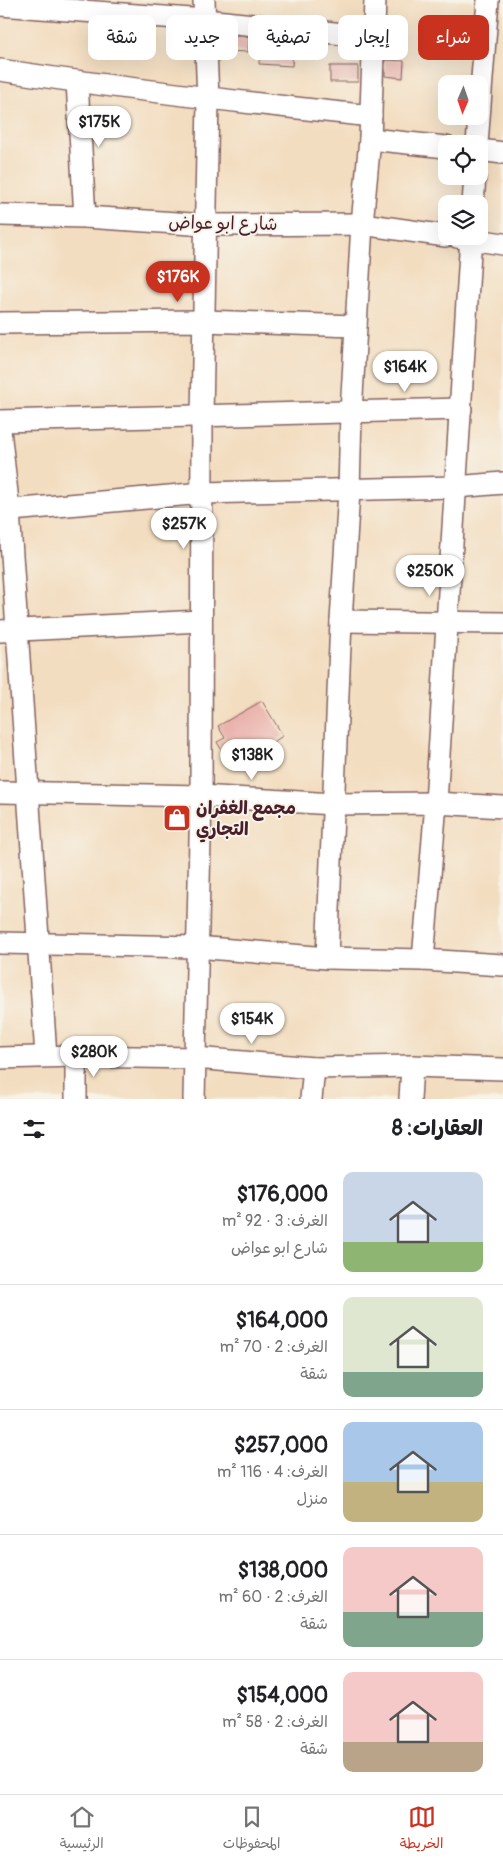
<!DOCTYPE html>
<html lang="ar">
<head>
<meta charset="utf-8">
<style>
  body { margin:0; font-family:Pangolin,"Playpen Sans Arabic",sans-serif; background:#f6f6f6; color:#202124; direction:rtl; height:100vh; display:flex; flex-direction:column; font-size:19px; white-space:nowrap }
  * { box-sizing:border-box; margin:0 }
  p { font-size:16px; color:#757577 }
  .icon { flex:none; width:28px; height:28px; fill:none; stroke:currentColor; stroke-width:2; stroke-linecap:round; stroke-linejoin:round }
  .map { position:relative; height:1099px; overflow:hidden; direction:ltr }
  .side { display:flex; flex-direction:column; background:#fff; flex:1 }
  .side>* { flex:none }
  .banner { position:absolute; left:15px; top:15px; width:474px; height:45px; direction:rtl; display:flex; gap:10px }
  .needle { width:32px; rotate:182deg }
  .buttons { position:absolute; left:438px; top:75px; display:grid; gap:10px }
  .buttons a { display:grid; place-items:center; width:50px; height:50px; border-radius:10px; background:#fff; box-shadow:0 5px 20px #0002; font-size:25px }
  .price { position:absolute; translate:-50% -42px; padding:0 11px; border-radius:18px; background:#fff; color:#222; font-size:16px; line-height:32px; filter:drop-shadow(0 1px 2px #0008) }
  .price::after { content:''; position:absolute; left:50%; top:30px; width:15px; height:11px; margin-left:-8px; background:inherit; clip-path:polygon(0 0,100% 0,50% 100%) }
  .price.active { background:#c8321e; color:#fff }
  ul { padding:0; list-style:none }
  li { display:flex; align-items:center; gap:15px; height:125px; padding:0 20px }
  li+li { border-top:1px solid #e0e0e0 }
  li span { display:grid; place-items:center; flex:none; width:140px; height:100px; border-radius:10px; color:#555 }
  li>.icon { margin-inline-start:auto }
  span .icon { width:60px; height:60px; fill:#fffc; stroke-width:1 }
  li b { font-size:21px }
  h2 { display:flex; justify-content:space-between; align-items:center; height:60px; padding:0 20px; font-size:21px }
  .tag { padding:0 18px; border-radius:10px; background:#fff; box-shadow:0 5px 20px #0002; font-size:18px; line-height:45px }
  .tag.active { background:#c8321e; color:#fff }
  .menu { display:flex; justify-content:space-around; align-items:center; height:70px; border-top:1px solid #e0e0e0; background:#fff; font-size:14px; color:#757577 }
  .menu a { display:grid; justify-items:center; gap:2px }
  .menu .active { color:#c8321e }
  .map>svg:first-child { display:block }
</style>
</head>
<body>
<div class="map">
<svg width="503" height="1099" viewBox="0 0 503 1099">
  <rect width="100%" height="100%" fill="#f7f3e8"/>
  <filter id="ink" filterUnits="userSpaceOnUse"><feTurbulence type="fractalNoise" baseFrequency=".02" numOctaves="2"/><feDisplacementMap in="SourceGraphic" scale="10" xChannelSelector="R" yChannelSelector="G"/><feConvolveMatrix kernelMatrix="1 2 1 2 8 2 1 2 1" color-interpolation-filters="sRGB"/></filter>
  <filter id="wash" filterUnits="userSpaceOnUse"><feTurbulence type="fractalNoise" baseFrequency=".0096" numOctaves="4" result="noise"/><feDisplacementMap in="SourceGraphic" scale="20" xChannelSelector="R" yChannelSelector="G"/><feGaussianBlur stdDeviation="1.12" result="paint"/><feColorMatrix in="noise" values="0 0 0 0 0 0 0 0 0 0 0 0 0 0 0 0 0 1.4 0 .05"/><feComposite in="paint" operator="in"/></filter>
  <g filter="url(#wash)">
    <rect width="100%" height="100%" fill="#f3ddc0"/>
    <g id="blocks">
      <!-- building -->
      <g fill="#eab4ad">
        <path d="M226 35 249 37 248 52 226 51Z"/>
        <path d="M260 47 293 49 292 66 259 64Z"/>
        <path d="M385 60 404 61 403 78 385 76Z"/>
        <rect x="330" y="66" width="28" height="16"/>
        <path d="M262 701 283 736 239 762 232 750 224 754 217 742 225 738 218 726Z"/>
      </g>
    </g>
  </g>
  <g filter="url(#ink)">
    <use href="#blocks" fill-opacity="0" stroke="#85625f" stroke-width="1"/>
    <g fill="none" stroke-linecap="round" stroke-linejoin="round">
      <defs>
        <g id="minor">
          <path d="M0 5 205 20 374 37"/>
          <path d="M0 70C123 89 247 103 371 116"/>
          <path d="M77 82 85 217"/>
          <path d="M370 139 446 147"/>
          <path d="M477 144 488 0"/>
          <path d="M479 150 503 153"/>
          <path d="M473 204 475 176"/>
          <path d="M0 215 85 217 207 225 362 224 446 236"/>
          <path d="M457 237 503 244"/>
          <path d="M0 323 204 321 356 326"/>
          <path d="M0 421 461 409"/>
          <path d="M0 430 9 511 46 1056"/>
          <path d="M0 511 203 493 456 487 503 483"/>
          <path d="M341 621 503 623"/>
          <path d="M0 631 201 621"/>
          <path d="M0 792 201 796 333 804 436 803 503 807"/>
          <path d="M0 943 196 947 327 958 423 960 503 965"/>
          <path d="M327 958 341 621 349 491 351 413 362 224 370 139 375 0"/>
          <path d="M423 960 436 803 471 236"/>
          <path d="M0 1058 76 1056 195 1058 314 1068 412 1066 503 1069"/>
          <path d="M76 1099V1056"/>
          <path d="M194 1099 201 796 202 416 208 99 204 0"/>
          <path d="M311 1099 314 1068"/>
          <path d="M410 1099 412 1066"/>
        </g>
      </defs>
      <!-- minor casing -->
      <use href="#minor" stroke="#85625f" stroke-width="24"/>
      <!-- minor -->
      <use href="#minor" stroke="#fff" stroke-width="21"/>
    </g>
  </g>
  <!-- icons -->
  <defs>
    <symbol id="shop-square" viewBox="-11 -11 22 22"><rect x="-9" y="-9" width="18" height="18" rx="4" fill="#c8321e" stroke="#f7f3e8"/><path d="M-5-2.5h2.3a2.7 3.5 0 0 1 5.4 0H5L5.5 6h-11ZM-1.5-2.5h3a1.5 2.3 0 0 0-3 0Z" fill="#fff"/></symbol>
  </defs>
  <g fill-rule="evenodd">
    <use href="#shop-square" x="161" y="802" width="32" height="32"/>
  </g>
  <g text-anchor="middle" stroke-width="4" stroke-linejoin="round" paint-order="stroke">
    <!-- street labels -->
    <g font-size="18" fill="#4a1f2b" stroke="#f7f3e8">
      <text transform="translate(223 223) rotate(1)" y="6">شارع ابو عواض</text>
    </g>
    <!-- poi labels -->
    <g font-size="18" font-weight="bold" fill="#4a1f2b" stroke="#f7f3e8" text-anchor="start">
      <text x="196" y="814">مجمع الغفران<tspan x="196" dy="21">التجاري</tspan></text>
    </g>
  </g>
</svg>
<div class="buttons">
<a><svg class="needle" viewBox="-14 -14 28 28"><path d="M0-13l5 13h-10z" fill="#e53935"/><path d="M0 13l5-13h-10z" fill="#757577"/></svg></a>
<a><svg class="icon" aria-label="locate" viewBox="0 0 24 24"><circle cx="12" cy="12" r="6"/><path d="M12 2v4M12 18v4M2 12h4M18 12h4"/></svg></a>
<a><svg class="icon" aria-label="layers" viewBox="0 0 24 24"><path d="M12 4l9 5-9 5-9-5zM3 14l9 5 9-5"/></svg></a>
</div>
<b class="price" style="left:99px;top:148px">$175K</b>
<b class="price active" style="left:178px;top:303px">$176K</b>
<b class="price" style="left:405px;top:393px">$164K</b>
<b class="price" style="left:184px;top:550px">$257K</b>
<b class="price" style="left:430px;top:597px">$250K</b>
<b class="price" style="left:252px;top:781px">$138K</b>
<b class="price" style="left:252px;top:1045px">$154K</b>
<b class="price" style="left:94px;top:1078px">$280K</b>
<div class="banner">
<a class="tag active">شراء</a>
<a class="tag">إيجار</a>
<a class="tag">تصفية</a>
<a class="tag">جديد</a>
<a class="tag">شقة</a>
</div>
</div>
<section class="side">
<h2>العقارات: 8<svg class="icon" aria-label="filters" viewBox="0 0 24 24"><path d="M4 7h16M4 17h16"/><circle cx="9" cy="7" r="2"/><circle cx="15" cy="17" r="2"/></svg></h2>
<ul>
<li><span style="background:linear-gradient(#c9d6e8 70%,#8fb573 0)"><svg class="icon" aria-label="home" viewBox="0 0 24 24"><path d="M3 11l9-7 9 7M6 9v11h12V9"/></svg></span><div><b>$176,000</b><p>الغرف: 3 · 92 m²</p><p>شارع ابو عواض</p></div></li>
<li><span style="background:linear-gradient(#dfe7d0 75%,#7fa58c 0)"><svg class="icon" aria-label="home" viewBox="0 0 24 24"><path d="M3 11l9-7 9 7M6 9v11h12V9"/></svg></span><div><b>$164,000</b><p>الغرف: 2 · 70 m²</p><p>شقة</p></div></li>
<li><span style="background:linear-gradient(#a9c7e8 60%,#c2b280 0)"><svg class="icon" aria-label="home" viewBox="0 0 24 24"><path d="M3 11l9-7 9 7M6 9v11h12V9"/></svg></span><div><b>$257,000</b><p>الغرف: 4 · 116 m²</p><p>منزل</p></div></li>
<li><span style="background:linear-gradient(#f6c9c9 65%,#7fa58c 0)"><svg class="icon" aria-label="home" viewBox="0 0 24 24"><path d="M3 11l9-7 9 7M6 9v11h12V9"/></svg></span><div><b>$138,000</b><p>الغرف: 2 · 60 m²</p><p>شقة</p></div></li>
<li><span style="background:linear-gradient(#f6c9c9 70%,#b9a48a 0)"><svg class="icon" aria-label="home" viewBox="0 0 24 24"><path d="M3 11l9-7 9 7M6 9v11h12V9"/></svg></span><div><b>$154,000</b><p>الغرف: 2 · 58 m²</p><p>شقة</p></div></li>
</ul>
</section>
<nav class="menu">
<a class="active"><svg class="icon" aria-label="map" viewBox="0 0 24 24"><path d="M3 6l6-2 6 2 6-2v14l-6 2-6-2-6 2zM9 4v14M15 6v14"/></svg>الخريطة</a>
<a><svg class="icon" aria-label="saved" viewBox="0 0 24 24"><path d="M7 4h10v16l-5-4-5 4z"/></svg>المحفوظات</a>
<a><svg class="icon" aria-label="home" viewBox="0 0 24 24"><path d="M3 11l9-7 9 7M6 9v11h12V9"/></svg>الرئيسية</a>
</nav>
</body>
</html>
